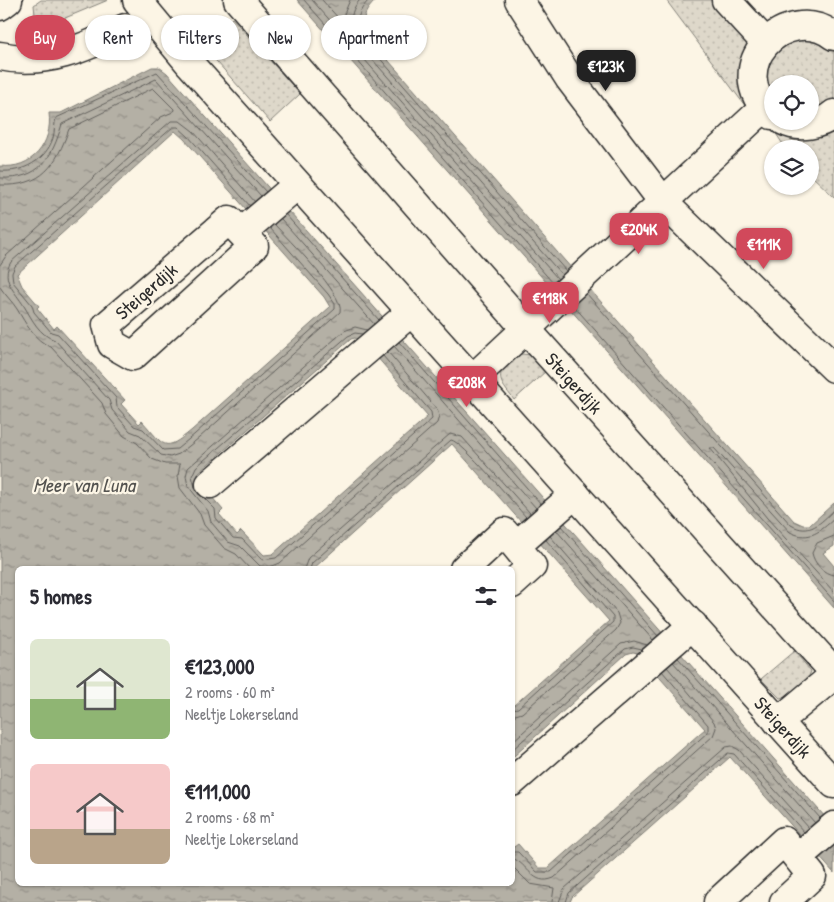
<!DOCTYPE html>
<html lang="en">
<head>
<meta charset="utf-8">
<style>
  body { margin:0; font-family:"Patrick Hand",sans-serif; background:#f2f2f3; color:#2b2b33; height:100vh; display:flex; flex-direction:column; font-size:19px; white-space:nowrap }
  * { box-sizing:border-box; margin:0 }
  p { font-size:16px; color:#7c7c81 }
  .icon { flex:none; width:28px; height:28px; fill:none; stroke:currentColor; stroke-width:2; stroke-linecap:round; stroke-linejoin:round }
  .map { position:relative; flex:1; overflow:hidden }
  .panel { position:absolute; left:15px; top:566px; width:500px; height:320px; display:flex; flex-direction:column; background:#fff; border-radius:8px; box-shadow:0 1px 4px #0004 }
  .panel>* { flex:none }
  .guide { position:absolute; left:15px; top:15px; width:500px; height:45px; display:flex; gap:10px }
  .controls { position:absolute; left:764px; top:75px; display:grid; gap:10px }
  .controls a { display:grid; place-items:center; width:55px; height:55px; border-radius:50%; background:#fff; box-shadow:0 1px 4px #0004; font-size:25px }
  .price { position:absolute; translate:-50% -42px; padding:0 11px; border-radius:10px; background:#d1495b; color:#fff; font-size:16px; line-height:32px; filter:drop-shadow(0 1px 2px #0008) }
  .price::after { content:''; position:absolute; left:50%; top:30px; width:15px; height:11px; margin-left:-8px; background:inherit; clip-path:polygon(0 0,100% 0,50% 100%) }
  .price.selected { background:#222; color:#fff }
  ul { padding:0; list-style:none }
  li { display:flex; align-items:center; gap:15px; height:125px; padding:0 15px }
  li span { display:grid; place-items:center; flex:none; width:140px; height:100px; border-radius:8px; color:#555 }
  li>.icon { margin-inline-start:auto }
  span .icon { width:60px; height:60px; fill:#fffc; stroke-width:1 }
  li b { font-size:21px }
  h2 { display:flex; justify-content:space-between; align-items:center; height:60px; padding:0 15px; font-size:21px }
  .pill { padding:0 18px; border-radius:22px; background:#fff; box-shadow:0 1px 4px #0004; font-size:18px; line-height:45px }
  .pill.selected { background:#d1495b; color:#fff }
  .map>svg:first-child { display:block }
</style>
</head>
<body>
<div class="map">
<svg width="834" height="902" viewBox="0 0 834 902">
  <defs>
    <pattern id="grass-dots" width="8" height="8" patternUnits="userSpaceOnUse" patternTransform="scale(1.25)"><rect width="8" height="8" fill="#ded8ca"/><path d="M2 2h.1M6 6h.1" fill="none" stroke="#bfbaae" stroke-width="1.8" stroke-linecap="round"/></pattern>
    <pattern id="water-ripples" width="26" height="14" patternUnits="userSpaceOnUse" patternTransform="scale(1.25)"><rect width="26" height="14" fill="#b4b0a5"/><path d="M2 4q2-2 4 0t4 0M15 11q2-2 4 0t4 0" fill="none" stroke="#938f87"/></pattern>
  </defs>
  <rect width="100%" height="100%" fill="#fcf5e5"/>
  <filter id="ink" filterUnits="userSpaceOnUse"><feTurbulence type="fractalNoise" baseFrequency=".02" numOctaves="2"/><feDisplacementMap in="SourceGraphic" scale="10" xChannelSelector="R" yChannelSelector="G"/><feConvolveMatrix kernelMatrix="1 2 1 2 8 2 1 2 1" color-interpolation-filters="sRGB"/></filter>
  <g filter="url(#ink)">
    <!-- grass -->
    <g fill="url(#grass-dots)" stroke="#84827a">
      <path d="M41 0H108L58 21 36 24 34 5Z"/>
      <path d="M666 0H713L751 43 740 80 746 107Z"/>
      <path d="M232 18 300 94 270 122 202 45Z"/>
      <path d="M796 33 834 46V98L829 104 810 112V84H772V98L764 83 766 56Z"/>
      <path d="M773 129 809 134 834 133V197L810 174V149H786Z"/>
      <path d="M522 354 530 355 546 371 514 400C510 394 502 386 501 380 498 367 512 357 522 354Z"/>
      <path d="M794 651 811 671C805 688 797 694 780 698L761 679Z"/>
    </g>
    <!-- water -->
    <g fill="url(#water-ripples)" stroke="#7d7b74" fill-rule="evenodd">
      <path d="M297 0H376C364 12 361 19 366 35L794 521 803 525H810L834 503V546L823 553 834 566V608Z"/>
      <path d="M152 67H159L167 73 834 827V873L730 757 572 897 570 902H0V166C32 170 53 143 49 113H61ZM175 131 184 139 324 297 330 307 192 430C163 454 165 446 142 421L139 424 121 404 125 400 57 326 54 329 37 308 39 306 22 286 17 274ZM355 338 363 341 428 416 273 554 264 555 241 531 237 535 219 514 223 510 198 481V473L351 339ZM452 444 609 621 513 706V757L626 654 633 652 638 653 705 729 699 734 548 868H539L518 844 514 847 513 846 512 884H18V569H313Z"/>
    </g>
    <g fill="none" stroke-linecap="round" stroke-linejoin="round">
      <!-- shore -->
      <g stroke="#62605c" stroke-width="1">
        <path d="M304 0 553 283"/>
        <path d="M312 0 558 279"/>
        <path d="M322 0 341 21 350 0"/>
        <path d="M360 0C348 12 350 28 357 42L562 275"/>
        <path d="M369 0C357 12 355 23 362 38L566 271"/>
        <path d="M0 171C23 173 46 160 53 138 55 131 54 124 56 118L157 72 266 192"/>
        <path d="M0 178C40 180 52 158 62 124L156 79 261 196"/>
        <path d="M0 185C43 187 56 165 69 129L153 88 174 109 173 112 161 117 6 256 0 265"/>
        <path d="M255 202 193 131 180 121H171L11 262C0 280 15 291 24 306 32 319 39 335 55 340L109 400 112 410 130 431 140 435 161 455 170 457 179 454 199 438 340 312C345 295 288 239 274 224"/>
        <path d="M250 206 188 136 178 127H173L15 266 12 273 13 282 32 305 34 312 51 332 58 334 116 398 117 407 134 426 143 429 163 450 177 449 195 434 335 309V304L328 294 270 228"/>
        <path d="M286 215 379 320"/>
        <path d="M281 219 374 324"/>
        <path d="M0 287C5 295 12 301 17 309 26 324 34 340 51 347L102 403 106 414 124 436 137 443 152 459 165 464H180L178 476 180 488 200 514 204 525 224 548 236 554 250 569"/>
        <path d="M586 293 791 525C810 536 820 523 834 510"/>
        <path d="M573 305 834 601"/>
        <path d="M367 330 355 327 344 331 188 468 186 476 188 486 208 511 211 522 228 542 240 546 260 566 270 567 280 563 437 423 439 416 437 409 388 352"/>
        <path d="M399 342 541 504"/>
        <path d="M394 346 536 508"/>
        <path d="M195 487 192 476 196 467 348 336 355 333 362 334"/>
        <path d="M203 497 215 509 216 518 233 538 242 539 262 560 276 558 432 419 431 412 383 356"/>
        <path d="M834 519C820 531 810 542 790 532L714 448H710L767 518 834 592"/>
        <path d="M561 526 658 636"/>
        <path d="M556 530 653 640"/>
        <path d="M834 536 817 543 812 553C814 563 823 574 834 575"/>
        <path d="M304 569 308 558 450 434 462 437 530 513"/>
        <path d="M310 569 312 563 451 440C462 441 515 505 526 517"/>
        <path d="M678 658 820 818"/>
        <path d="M673 662 815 823"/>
        <path d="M512 709 518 708 613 622V617L546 540"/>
        <path d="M512 716 522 713 616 630 620 623 617 613 550 536"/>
        <path d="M512 742 621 644 634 641 647 645"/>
        <path d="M512 750 625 649 633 647 642 649"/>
        <path d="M512 852H518L537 872H551L708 732V725L662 671"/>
        <path d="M512 858C529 864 532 887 554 878L713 736 716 728 714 722 667 667"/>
        <path d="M512 866 530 884 554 888 552 902"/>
        <path d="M559 902 564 889 726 747 732 746 739 750 809 828"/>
        <path d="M566 902 569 893 728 753 734 754 804 832"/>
      </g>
      <defs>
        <g id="minor">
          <path d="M137 0 190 64 834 784"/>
          <path d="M238 0 526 329 834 672"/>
          <path d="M519 0 569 78 664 203 834 368"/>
          <path d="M726 0 764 41"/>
          <path d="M0 6 8 0"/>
          <path d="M0 56C44 66 86 48 125 28"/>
          <path d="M772 115C719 68 786 0 834 36"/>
          <path d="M784 121C799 129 821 125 834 114"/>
          <path d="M229 220 254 246 133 356 112 344 107 325Z"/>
          <path d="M242 232 297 185"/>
          <path d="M471 380 764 108"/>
          <path d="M210 484 411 312"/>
          <path d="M517 545 575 494"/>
          <path d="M464 569 504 532 532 566 512 584"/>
          <path d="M778 722 834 675"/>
          <path d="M512 782 693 625"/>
          <path d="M798 857 834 826"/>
          <path d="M718 902 784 841 812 876 784 902"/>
        </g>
      </defs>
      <!-- minor casing -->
      <use href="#minor" stroke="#2b2b2b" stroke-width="31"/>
      <!-- minor -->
      <use href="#minor" stroke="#fcf5e5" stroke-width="28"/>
    </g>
  </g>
  <g text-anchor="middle" stroke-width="4.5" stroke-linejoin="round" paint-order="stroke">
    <!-- street labels -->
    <g font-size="19" fill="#2b2b2b" stroke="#fcf5e5">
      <text transform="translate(146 291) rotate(-41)" y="7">Steigerdijk</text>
      <text transform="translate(574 383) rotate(48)" y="7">Steigerdijk</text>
      <text transform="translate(783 727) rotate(48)" y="7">Steigerdijk</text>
    </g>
    <!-- water labels -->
    <g font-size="20" font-style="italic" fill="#545350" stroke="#fcf5e5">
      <text x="84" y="492">Meer van Luna</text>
    </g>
  </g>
</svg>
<div class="controls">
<a><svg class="icon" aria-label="locate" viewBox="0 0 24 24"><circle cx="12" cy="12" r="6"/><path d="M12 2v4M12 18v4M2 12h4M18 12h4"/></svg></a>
<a><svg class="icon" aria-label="layers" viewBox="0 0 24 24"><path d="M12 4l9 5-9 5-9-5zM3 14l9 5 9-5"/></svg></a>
</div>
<b class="price selected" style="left:606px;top:92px">€123K</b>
<b class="price" style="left:639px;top:255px">€204K</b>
<b class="price" style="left:764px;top:270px">€111K</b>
<b class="price" style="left:550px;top:324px">€118K</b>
<b class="price" style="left:467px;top:408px">€208K</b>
<div class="guide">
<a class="pill selected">Buy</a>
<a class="pill">Rent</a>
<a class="pill">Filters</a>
<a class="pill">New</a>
<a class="pill">Apartment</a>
</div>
<section class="panel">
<h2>5 homes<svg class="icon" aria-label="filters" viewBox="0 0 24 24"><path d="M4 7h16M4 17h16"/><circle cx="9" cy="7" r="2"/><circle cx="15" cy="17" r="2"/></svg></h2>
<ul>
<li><span style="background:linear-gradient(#dfe7d0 60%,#8fb573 0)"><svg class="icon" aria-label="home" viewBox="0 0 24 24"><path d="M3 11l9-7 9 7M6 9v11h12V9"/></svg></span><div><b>€123,000</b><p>2 rooms · 60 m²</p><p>Neeltje Lokerseland</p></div></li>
<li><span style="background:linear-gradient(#f6c9c9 65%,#b9a48a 0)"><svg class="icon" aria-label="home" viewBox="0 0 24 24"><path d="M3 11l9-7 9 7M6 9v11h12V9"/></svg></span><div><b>€111,000</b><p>2 rooms · 68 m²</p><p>Neeltje Lokerseland</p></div></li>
</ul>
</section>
</div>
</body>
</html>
